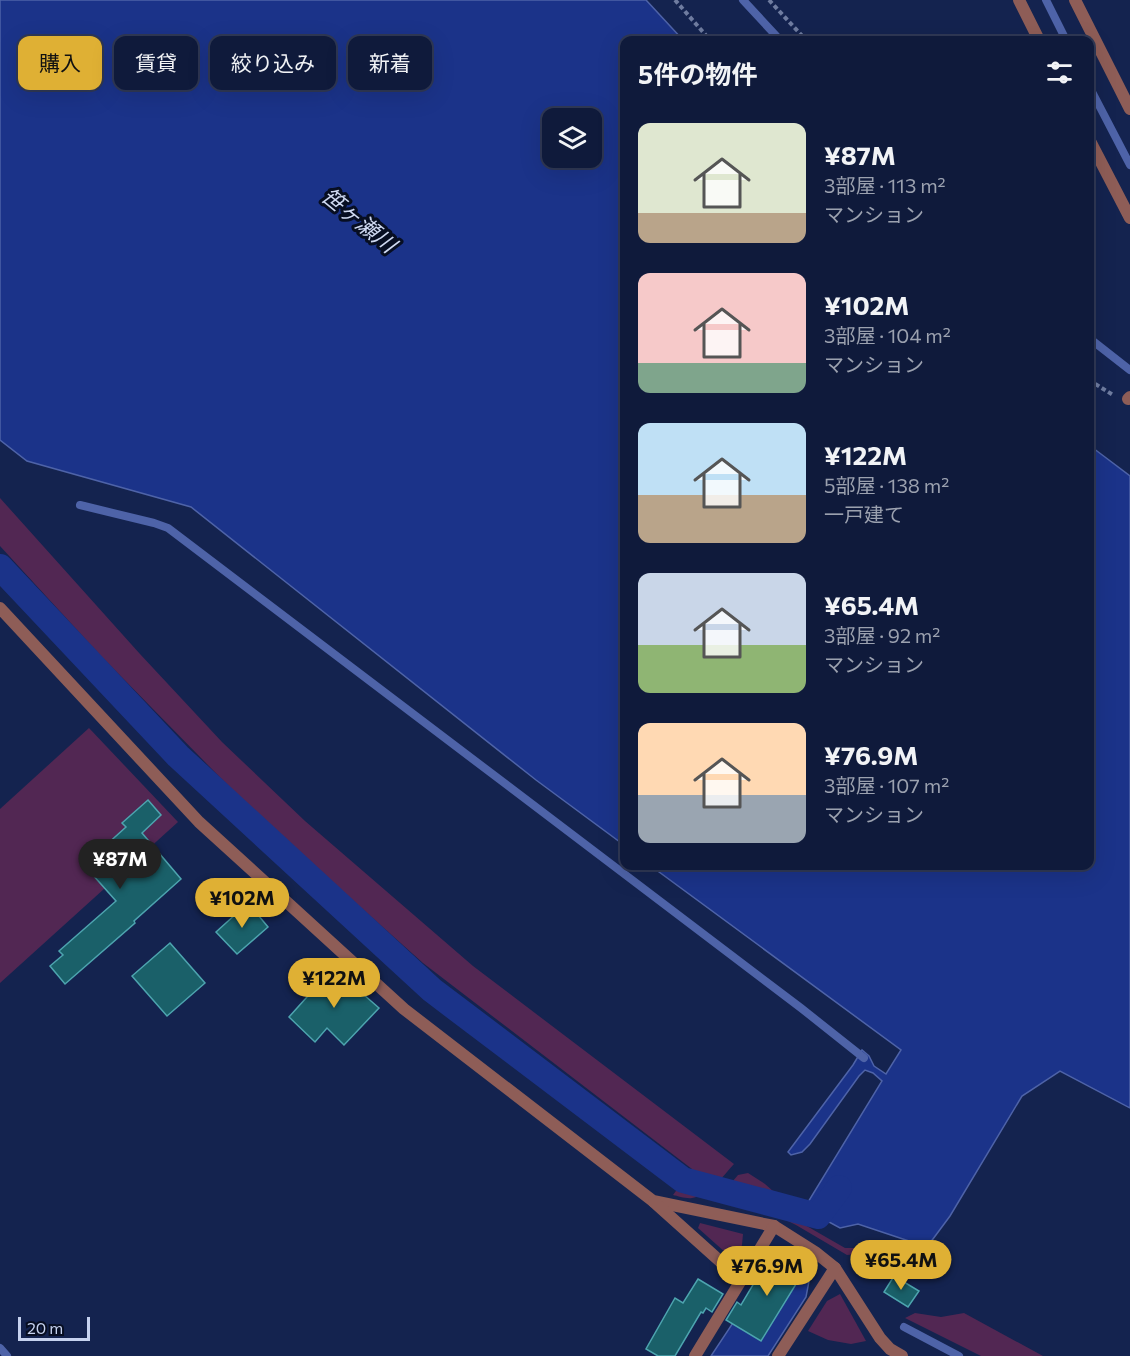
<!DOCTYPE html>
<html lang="ja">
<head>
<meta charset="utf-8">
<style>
  body { margin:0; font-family:Commissioner,"Noto Sans JP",sans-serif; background:#182342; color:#f1f3f6; height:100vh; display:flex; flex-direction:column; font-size:22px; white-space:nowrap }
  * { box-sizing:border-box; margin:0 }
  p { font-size:20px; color:#9ba1af }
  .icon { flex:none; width:33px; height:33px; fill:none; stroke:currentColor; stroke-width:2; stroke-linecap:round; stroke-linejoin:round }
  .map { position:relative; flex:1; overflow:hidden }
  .sheet { position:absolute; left:620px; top:36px; width:474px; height:834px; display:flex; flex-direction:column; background:#0f1a3b; border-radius:12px; box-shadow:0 6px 24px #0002,0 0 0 2px #2f3855 }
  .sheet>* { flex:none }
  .top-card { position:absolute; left:18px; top:36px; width:512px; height:54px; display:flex; gap:12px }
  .buttons { position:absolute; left:542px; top:108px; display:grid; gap:12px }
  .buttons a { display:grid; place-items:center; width:60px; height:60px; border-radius:12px; background:#0f1a3b; box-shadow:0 6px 24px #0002,0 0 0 2px #2f3855; font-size:30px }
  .scale { position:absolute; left:18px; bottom:15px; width:72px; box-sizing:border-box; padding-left:6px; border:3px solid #c6d2ef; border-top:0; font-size:16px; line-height:21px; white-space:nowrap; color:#c6d2ef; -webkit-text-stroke:4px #070e22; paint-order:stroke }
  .price { position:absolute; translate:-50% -51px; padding:0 14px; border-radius:21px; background:#dfb034; color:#111; font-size:20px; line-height:39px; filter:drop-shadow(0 2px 3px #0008) }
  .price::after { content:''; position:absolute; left:50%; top:36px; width:18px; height:14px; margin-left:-9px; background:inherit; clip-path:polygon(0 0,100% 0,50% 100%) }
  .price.selected { background:#222; color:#fff }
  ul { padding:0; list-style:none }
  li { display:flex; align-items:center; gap:18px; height:150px; padding:0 18px }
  li span { display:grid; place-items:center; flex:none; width:168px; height:120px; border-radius:12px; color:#555 }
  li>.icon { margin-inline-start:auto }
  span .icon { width:72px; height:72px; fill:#fffc; stroke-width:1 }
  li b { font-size:26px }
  h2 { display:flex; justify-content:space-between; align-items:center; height:72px; padding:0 18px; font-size:26px }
  .tag { padding:0 21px; border-radius:12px; background:#0f1a3b; box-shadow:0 6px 24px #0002,0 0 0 2px #2f3855; font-size:21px; line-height:54px }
  .tag.selected { background:#dfb034; color:#111 }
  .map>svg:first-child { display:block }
</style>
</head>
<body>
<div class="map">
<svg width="1130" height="1356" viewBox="0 0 1130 1356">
  <rect width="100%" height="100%" fill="#14234f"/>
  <!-- green -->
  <g fill="#522753">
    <path d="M0 498 140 654 222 742 305 821 473 966 734 1164C722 1177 710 1195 692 1198 686 1199 678 1196 673 1195L692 1169 423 963 255 813 101 656 0 546Z"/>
    <path d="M89 728 178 822 0 983V809Z"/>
    <path d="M748 1173 765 1184 782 1199 784 1213 845 1248H864L871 1253 847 1255 796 1225 772 1213 716 1201 738 1175Z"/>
    <path d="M700 1223 743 1234 742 1245 735 1261 698 1228Z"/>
    <path d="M840 1294 866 1341 851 1344 828 1340 808 1331 827 1301Z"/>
    <path d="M915 1313 941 1317 964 1313 1043 1356H981L905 1318Z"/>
  </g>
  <!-- water -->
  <g fill="#1b3389" stroke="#4e63a8" stroke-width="1.5" fill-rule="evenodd">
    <path d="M0 0H646L683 40H624V845L536 780 191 507 27 461 0 440ZM591 118V158H552V118Z"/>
    <path d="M1089 445 1130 476V1108L1060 1071 1022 1096 950 1216 927 1247 858 1224 840 1228 818 1216 805 1207 882 1081 873 1073 865 1070 859 1076 810 1144 802 1152 791 1155 788 1152 853 1065 862 1050 869 1056 874 1066 886 1074 901 1050 651 866H1089Z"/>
    <path d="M778 1258 810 1276 806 1297 768 1356H711L766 1273Z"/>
  </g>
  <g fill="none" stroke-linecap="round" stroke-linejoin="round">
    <!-- stream -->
    <g stroke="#4e63a8" stroke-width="8">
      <path d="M743 0 780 40"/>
      <path d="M1046 0 1066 40"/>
      <path d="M1089 86 1130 165"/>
      <path d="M1089 338 1130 370"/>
      <path d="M80 505 154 523 168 528 801 1008 864 1058"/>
      <path d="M904 1327 959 1356"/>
      <path d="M0 1348 7 1356"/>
    </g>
    <!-- canal -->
    <path stroke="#1b3389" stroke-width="26" d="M0 567 178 756 432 990 683 1180 818 1216 839 1188"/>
  </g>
  <!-- building -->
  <g fill="#1a6069" stroke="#4da4af" stroke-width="1.5">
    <path d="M148 800 161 815 142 833 181 879 134 921 135 923 65 984 50 966 63 955 59 951 116 901 84 865 126 827 122 823Z"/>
    <path d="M248 903 268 927 237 954 216 932Z"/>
    <path d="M170 943 205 983 167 1016 132 976Z"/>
    <path d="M333 968 379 1008 344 1045 327 1028 315 1042 289 1017Z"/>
    <path d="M802 1254 805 1255 801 1276 761 1341 726 1320 737 1302 741 1305 763 1268 767 1270 775 1257 784 1263Z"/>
    <path d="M894 1276 919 1291 908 1307 884 1292Z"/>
    <path d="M698 1279 723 1294 712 1312 706 1308 703 1313 701 1312 675 1356H658L646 1349 675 1298 683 1303Z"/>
  </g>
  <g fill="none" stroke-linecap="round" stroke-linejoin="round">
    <!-- path -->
    <g stroke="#6f7ca0" stroke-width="4" stroke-dasharray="4.5 3" stroke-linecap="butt">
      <path d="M675 0 710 40"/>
      <path d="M769 0 806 40"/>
      <path d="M1089 380 1113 395"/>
    </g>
    <!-- street -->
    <g stroke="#8e5d57" stroke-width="12">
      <path d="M1019 0 1039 40"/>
      <path d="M1075 0 1130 109"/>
      <path d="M1089 139 1130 218"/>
      <path d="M1128 399 1130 397"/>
      <path d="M0 608 199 822 404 1009 653 1201 774 1226 815 1252 835 1268 880 1338 890 1349 902 1356"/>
      <path d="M654 1202 741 1280"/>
      <path d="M695 1356 774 1226"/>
      <path d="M778 1356 835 1268"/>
    </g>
  </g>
  <g text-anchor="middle" stroke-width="6" stroke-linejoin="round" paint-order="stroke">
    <!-- water labels -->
    <g font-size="22" font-style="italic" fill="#cfd9f1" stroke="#070e22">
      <text transform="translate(359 220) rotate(39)" y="8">笹ヶ瀬川</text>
    </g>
  </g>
</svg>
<div class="buttons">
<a><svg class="icon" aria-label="layers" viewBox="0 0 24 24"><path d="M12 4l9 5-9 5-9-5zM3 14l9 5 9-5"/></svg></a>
</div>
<div class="scale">20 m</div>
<b class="price selected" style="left:120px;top:890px">¥87M</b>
<b class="price" style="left:242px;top:929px">¥102M</b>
<b class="price" style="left:334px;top:1009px">¥122M</b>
<b class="price" style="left:901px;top:1291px">¥65.4M</b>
<b class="price" style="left:767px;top:1297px">¥76.9M</b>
<div class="top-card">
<a class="tag selected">購入</a>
<a class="tag">賃貸</a>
<a class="tag">絞り込み</a>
<a class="tag">新着</a>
</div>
<section class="sheet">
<h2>5件の物件<svg class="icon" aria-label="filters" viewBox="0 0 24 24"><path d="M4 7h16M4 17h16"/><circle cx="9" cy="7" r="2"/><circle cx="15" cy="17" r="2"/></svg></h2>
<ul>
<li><span style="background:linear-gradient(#dfe7d0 75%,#b9a48a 0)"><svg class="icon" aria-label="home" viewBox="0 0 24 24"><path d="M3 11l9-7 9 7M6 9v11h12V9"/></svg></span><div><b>¥87M</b><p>3部屋 · 113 m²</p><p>マンション</p></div></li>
<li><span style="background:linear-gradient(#f6c9c9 75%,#7fa58c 0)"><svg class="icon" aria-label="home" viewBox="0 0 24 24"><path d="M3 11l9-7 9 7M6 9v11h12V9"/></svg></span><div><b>¥102M</b><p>3部屋 · 104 m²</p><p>マンション</p></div></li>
<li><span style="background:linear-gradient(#bfe0f5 60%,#b9a48a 0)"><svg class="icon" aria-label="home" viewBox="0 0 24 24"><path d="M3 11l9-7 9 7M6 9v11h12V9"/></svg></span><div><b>¥122M</b><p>5部屋 · 138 m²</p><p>一戸建て</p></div></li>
<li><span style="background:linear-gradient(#c9d6e8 60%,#8fb573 0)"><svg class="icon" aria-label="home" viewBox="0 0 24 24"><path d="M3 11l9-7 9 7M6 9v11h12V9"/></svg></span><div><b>¥65.4M</b><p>3部屋 · 92 m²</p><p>マンション</p></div></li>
<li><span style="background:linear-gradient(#ffd9b3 60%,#9aa5b1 0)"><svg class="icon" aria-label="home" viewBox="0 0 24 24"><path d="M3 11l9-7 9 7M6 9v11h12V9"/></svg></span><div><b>¥76.9M</b><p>3部屋 · 107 m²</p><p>マンション</p></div></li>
</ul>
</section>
</div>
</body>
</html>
